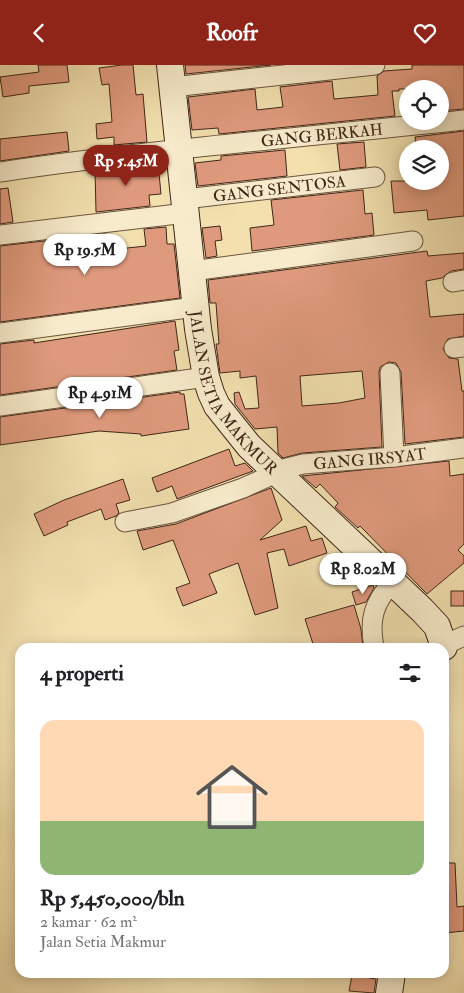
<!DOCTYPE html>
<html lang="id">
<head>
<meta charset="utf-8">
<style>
  body { margin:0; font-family:"IM FELL Double Pica",serif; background:#f2f2f2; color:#202124; height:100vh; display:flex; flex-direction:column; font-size:19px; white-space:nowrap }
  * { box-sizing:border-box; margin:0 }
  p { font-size:16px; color:#757577 }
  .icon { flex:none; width:28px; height:28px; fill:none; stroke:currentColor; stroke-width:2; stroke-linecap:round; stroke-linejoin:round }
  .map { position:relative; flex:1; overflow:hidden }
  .details { position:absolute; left:15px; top:578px; width:434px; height:335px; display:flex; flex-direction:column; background:#fff; border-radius:15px; box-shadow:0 2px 12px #0003 }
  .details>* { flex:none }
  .fabs { position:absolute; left:399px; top:15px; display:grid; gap:10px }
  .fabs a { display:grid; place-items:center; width:50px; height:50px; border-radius:50%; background:#fff; box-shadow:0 2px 12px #0003; font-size:25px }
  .price { position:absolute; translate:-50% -42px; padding:0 11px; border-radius:18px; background:#fff; color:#222; font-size:16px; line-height:32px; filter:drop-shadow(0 1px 2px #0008) }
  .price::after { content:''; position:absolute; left:50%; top:30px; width:15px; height:11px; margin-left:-8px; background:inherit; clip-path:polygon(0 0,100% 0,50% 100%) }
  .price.on { background:#8f2418; color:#fff }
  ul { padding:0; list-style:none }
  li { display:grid; align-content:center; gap:10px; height:265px; padding:0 25px }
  li span { display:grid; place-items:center; height:155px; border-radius:15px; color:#555 }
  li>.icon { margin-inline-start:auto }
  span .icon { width:90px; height:90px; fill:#fffc; stroke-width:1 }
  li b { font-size:21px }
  h2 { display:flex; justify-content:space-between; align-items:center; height:60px; padding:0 25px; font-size:21px }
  header { display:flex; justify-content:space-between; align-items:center; height:65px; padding:0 25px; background:#8f2418; color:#fff; font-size:22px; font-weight:800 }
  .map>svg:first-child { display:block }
</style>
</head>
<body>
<header><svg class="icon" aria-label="back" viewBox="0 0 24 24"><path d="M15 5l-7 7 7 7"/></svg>Roofr<svg class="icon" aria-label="heart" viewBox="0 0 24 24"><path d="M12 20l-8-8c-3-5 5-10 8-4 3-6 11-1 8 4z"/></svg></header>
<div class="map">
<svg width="464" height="928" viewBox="0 0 464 928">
  <rect width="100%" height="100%" fill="#f2e0af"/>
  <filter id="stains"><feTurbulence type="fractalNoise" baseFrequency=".004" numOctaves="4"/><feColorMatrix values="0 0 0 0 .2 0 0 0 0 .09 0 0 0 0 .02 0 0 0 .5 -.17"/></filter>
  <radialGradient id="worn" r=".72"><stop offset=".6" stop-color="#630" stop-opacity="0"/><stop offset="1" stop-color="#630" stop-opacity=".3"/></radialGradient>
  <!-- building -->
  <g fill="#df9a7d" stroke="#402619" fill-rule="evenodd">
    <path d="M38 0H67L69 17 29 21V28L3 32 0 12 39 7Z"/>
    <path d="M122 0H133L136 30 143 29 147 77 114 80V72L97 74 96 59 112 57 109 19 102 20 99 3Z"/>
    <path d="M185 0H271L186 9Z"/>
    <path d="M412 0H464V44L440 46V24H399V26H392L395 51 219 69 218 63 192 65 188 32 255 24 257 45 283 42 280 22 332 16 334 34 378 30 377 11 384 6 412 4Z"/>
    <path d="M464 66V151L428 155 427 145 394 148 391 116H440V84H416L415 72Z"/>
    <path d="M67 67 69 86 0 96V74Z"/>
    <path d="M364 77 366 102 340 105 337 79Z"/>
    <path d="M285 85 287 111 198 121 195 98 221 95V91Z"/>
    <path d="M158 98 161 129 149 130 150 141 96 147 95 105Z"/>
    <path d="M8 123 13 157 0 159V124Z"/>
    <path d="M363 125 365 149 372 148 374 170 252 186 250 163 274 160 271 135Z"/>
    <path d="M220 161 222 175 215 176 217 191 206 193 202 163Z"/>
    <path d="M166 162 167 179H174L180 233 0 257V181L79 172 80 186H93V170L106 169 108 185 146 181 144 164Z"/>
    <path d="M427 186 428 191 464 188V204L451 206 442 213 426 216 430 252 464 249V271L448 274 443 284 449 293 458 294 462 326H464V372L405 379 401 307 396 298 389 297 380 302 379 308 382 382 302 388 283 393 278 388 277 362 255 364 235 339 234 328 239 327 245 344 259 343 256 311 240 313V306L220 308 216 279H219L216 238H210L208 215ZM362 306 365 333 339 338 302 341 300 311Z"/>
    <path d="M175 256 179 285 174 286 177 305 0 330V279L34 275V278Z"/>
    <path d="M180 327V329H184L189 364 141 371V369L99 366 0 380V352Z"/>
    <path d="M229 384 235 401 245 398 253 406 177 434 172 421 157 427 152 413Z"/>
    <path d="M449 396 450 411 464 409V479L458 485 464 491V498L427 529 360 461 358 463 335 442 338 438 320 419 316 423 302 411Z"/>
    <path d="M123 414 130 435 116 439 119 448 116 451 105 455 101 444 67 457 68 460 44 471 34 449 64 435Z"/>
    <path d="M271 423 282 455 260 475 306 461 311 476 322 473 327 488 289 501 284 484 267 488 278 543 255 550 238 498 209 509 217 528 183 541 176 523 190 518 173 475 143 485 137 466 176 459Z"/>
    <path d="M373 520 374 523 366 537 356 540 352 527Z"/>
    <rect x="451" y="526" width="13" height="15"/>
    <path d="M354 540 361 564 363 582H314L305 554Z"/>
    <path d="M444 798H455L457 842 464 841V866L444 868Z"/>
    <path d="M352 910 376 914 374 928 349 926Z"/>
  </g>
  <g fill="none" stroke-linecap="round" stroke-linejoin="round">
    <defs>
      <g id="minor">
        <path d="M172 22 375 0"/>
        <path id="s1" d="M0 107C154 84 309 72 464 55"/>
        <path id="s2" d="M185 134 375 112"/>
        <path d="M0 170 186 148"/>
        <path d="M192 206 413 176"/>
        <path d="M453 217 464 215"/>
        <path d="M0 268 195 242"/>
        <path d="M454 283 464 282"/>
        <path d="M390 308 394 392"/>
        <path d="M0 341 206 312"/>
        <path id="s3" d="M125 457 172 448 243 423 287 403 303 399 394 392 464 383"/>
        <path d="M444 580 464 571"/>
        <path d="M374 582C369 556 373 538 392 518"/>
      </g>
      <g id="secondary">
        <path id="s4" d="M170 0 198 264 206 312 211 328 217 341 249 381 422 545 437 561 444 582"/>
        <path d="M389 928 392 908"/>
      </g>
    </defs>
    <!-- minor casing -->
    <use href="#minor" stroke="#6c543e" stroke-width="21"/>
    <!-- secondary casing -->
    <use href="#secondary" stroke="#402619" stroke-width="28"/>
    <!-- minor -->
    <use href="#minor" stroke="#f7ebcb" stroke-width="19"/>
    <!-- secondary -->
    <use href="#secondary" stroke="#f7ebcb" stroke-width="26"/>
  </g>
  <g text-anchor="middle" stroke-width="4.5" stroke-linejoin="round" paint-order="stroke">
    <!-- street labels -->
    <g font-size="16" fill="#402619" stroke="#f7ebcb">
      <text dy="6" stroke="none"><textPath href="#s1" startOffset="324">GANG BERKAH</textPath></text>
      <text dy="6" stroke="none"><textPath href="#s2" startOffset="95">GANG SENTOSA</textPath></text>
      <text dy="6" stroke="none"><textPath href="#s4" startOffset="340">JALAN SETIA MAKMUR</textPath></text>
      <text dy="6" stroke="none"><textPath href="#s3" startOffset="255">GANG IRSYAT</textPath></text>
    </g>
  </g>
  <rect width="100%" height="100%" filter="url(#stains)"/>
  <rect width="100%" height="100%" fill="url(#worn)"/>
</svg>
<div class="fabs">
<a><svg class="icon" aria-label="locate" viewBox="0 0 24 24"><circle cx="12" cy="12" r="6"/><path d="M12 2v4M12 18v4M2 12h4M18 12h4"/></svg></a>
<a><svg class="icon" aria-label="layers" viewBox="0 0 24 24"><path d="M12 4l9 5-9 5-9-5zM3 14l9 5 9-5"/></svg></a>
</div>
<b class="price on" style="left:126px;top:122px">Rp 5.45M</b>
<b class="price" style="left:85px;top:211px">Rp 19.5M</b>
<b class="price" style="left:100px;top:354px">Rp 4.91M</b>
<b class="price" style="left:363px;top:530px">Rp 8.02M</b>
<section class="details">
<h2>4 properti<svg class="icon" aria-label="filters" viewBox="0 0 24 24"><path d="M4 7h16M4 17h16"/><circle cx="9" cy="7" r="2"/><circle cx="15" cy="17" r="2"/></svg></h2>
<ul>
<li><span style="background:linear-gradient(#ffd9b3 65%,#8fb573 0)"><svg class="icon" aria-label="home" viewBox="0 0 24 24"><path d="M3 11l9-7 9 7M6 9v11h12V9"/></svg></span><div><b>Rp 5,450,000/bln</b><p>2 kamar · 62 m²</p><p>Jalan Setia Makmur</p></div></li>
</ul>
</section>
</div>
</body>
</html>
